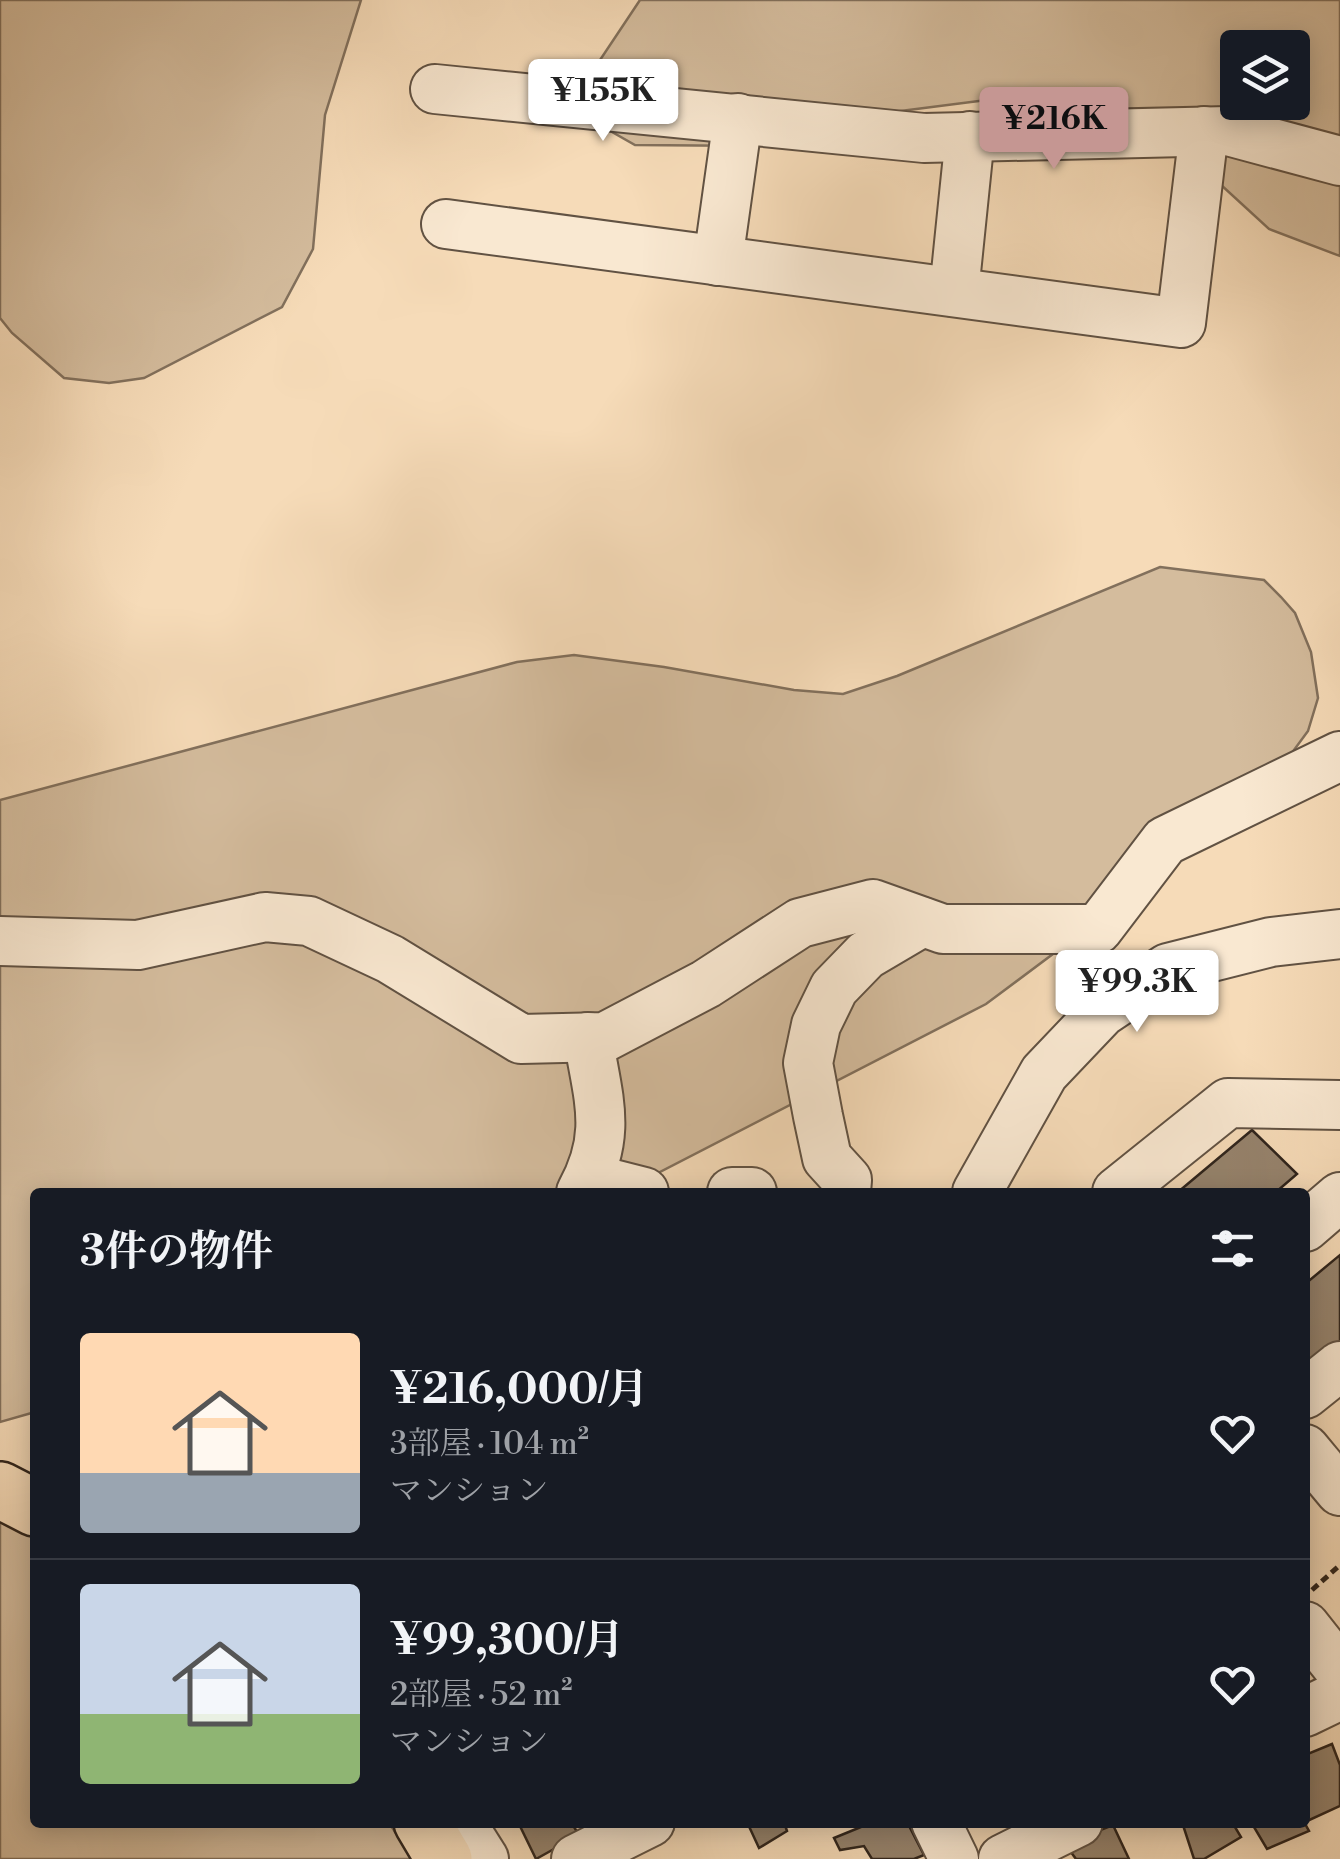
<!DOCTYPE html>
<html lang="ja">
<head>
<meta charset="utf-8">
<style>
  body { margin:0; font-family:"Libre Bodoni","Noto Serif JP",serif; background:#20242c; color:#f1f3f6; height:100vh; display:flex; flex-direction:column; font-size:38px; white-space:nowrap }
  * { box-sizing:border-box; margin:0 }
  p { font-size:32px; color:#9ea1a6 }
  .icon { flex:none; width:55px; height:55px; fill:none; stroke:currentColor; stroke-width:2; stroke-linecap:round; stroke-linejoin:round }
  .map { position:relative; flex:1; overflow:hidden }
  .panel { position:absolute; left:30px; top:1188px; width:1280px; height:640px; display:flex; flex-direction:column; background:#171b24; border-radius:10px; box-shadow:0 5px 25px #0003 }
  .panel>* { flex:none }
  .buttons { position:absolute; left:1220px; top:30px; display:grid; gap:20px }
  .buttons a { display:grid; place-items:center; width:90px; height:90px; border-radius:10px; background:#171b24; box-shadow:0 5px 25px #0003; font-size:50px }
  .price { position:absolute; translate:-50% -85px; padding:0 22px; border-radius:10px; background:#fff; color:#222; font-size:32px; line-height:65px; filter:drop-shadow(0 2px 5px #0008) }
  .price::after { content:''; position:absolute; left:50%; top:60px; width:30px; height:22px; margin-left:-15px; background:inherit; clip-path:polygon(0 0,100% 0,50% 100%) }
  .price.selected { background:#c59692; color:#111 }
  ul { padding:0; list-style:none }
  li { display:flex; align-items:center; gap:30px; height:250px; padding:0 50px }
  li+li { border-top:2px solid #363941 }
  li span { display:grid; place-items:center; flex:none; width:280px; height:200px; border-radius:10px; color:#555 }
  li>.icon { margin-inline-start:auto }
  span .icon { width:120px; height:120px; fill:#fffc; stroke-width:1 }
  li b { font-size:42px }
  h2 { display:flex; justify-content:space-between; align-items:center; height:120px; padding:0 50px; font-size:42px }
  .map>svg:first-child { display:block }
</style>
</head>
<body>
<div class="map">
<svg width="1340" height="1859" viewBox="0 0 1340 1859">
  <rect width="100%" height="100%" fill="#f6dbb8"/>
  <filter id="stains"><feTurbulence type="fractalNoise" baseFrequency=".002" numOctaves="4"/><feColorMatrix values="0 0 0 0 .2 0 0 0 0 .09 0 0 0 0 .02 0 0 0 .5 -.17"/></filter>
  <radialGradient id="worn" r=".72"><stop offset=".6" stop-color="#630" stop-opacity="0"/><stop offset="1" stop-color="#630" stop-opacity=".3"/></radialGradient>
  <!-- green -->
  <g fill="#d4bc9d" stroke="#82705c" stroke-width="2.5" fill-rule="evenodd">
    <path d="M0 0H361L325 115 313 249 282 307 144 378 109 383 64 378 12 333 0 318Z"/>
    <path d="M640 0H1340V256L1269 229 1147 117 1018 96 885 113 761 146 635 145 584 116 582 87ZM1238 48H1292V102H1238Z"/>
    <path d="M1160 567 1264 580 1281 597 1295 613 1311 652 1318 698 1308 731 1269 784 1216 832 986 1004 621 1192H35V1412L0 1422V800L517 662 574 655 664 667 794 690 843 694 897 676Z"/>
    <path d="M0 1507 35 1525V1822L389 1823 414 1859H0Z"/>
  </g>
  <!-- building -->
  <g fill="#96836d" stroke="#2f241c" stroke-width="2.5">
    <path d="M1252 1130 1297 1174 1276 1192H1178Z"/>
    <path d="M1340 1255V1345L1305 1374V1284Z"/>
    <path d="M1332 1744 1340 1765V1806L1305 1822V1755Z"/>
    <path d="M518 1822H571L579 1835 536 1859Z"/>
    <path d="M747 1822H784L787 1831 759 1848Z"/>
    <path d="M873 1822H907L924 1855 914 1859H872L864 1846 840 1850 834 1838Z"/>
    <path d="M1182 1822H1232L1241 1837 1204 1859H1194Z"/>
    <path d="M1251 1822H1304L1309 1831 1267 1849Z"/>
    <path d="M1113 1825 1129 1859H1076L1065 1844Z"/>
  </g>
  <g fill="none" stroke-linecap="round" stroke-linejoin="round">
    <defs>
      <g id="minor">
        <path d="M435 89 924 138 1228 131 1340 161"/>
        <path d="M446 224 1181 323 1204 131"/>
        <path d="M718 261 738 118"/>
        <path d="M954 292 970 136"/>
        <path d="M0 941 138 945 265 917 309 921 390 959 521 1039 605 1037 706 984 800 923 873 904 943 929H1098L1165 841 1340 756"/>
        <path d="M589 1178 644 1192"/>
        <path d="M581 1192C613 1134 598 1099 588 1037"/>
        <path d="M732 1192H752"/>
        <path d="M846 1192 847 1180 827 1158 818 1116 808 1063 816 1025 834 988 866 955 922 922"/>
        <path d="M977 1192 1044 1073 1102 1012 1168 968 1271 942 1340 934"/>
        <path d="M1117 1192 1228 1103 1340 1105"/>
        <path d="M1305 1227 1340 1197"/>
        <path d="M1305 1394 1340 1366"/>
        <path d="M1305 1449 1340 1491"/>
        <path d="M1305 1626 1340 1670"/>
        <path d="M1305 1712 1340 1695"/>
        <path d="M936 1822 954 1859"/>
        <path d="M472 1840 484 1859"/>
        <path d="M576 1859 650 1822"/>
        <path d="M1003 1859 1078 1822"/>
      </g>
      <g id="major">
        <path d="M0 1490 35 1508"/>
        <path d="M422 1822 444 1859"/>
      </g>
    </defs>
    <!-- minor casing -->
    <use href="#minor" stroke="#615243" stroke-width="52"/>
    <!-- major casing -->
    <use href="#major" stroke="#2f241c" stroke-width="60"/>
    <!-- path -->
    <path stroke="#2f241c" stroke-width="5" stroke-dasharray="8 5" stroke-linecap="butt" d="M1312 1590 1340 1565"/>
    <!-- minor -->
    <use href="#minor" stroke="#f9e8d1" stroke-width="48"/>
    <!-- major -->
    <use href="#major" stroke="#f6dbb8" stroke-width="55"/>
  </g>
  <rect width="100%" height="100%" filter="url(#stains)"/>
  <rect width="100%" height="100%" fill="url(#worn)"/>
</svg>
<div class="buttons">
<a><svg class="icon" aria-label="layers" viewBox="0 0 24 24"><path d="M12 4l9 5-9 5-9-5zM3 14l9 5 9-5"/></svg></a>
</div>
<b class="price" style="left:603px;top:144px">¥155K</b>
<b class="price selected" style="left:1054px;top:172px">¥216K</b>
<b class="price" style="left:1137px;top:1035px">¥99.3K</b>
<section class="panel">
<h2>3件の物件<svg class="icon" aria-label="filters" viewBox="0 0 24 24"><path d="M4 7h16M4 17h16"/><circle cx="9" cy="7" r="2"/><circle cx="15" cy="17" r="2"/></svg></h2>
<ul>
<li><span style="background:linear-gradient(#ffd9b3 70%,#9aa5b1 0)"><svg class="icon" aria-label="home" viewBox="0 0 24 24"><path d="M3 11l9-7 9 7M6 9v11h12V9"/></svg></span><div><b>¥216,000/月</b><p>3部屋 · 104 m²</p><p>マンション</p></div><svg class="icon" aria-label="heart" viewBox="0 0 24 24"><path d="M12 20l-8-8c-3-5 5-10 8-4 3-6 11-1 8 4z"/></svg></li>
<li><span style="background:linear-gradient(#c9d6e8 65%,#8fb573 0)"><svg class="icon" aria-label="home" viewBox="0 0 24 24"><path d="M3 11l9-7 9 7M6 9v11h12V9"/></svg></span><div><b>¥99,300/月</b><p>2部屋 · 52 m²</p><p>マンション</p></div><svg class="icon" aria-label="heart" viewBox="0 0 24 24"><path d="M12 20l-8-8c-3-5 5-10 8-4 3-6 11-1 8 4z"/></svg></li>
</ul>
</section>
</div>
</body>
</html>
